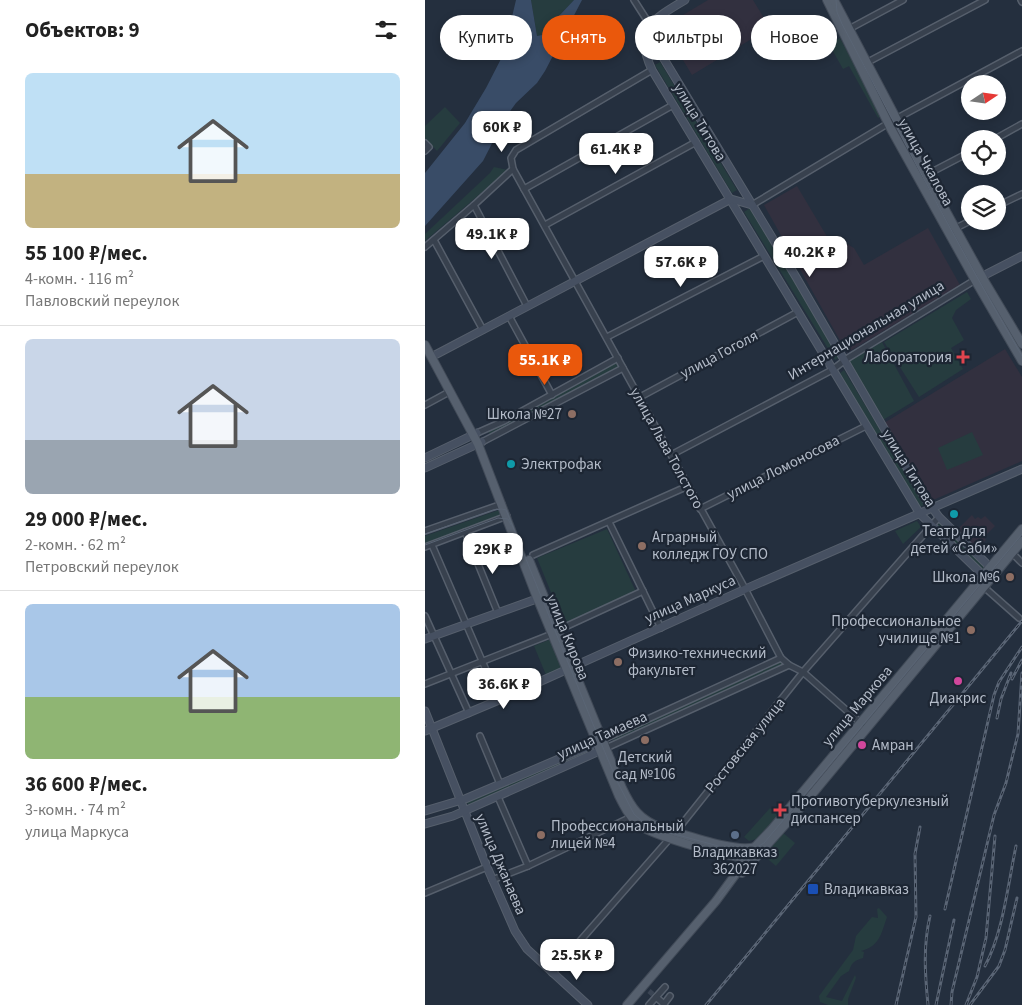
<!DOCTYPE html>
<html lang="ru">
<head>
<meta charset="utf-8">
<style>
  body { margin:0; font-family:"Source Sans 3",sans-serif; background:#f2f2f2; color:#222; height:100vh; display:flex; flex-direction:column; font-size:19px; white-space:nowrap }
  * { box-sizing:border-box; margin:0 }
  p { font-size:16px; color:#767676 }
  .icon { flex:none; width:28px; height:28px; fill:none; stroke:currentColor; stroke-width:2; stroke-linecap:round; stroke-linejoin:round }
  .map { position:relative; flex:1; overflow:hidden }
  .details { display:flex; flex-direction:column; background:#fff; width:425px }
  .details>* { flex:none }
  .banner { position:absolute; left:15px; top:15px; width:475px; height:45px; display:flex; gap:10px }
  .needle { width:32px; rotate:77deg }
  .buttons { position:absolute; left:536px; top:75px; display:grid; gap:10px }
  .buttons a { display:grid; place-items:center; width:45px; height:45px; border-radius:50%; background:#fff; box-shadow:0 2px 8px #0003; font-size:25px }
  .price { position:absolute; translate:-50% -42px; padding:0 11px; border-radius:10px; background:#fff; color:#222; font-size:16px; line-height:32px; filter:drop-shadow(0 1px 2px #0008) }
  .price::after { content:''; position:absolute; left:50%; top:30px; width:15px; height:11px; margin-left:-8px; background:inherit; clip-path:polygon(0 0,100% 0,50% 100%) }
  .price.selected { background:#ea580c; color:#fff }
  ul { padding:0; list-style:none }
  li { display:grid; align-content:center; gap:10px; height:265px; padding:0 25px }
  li+li { border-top:1px solid #e0e0e0 }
  li span { display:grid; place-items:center; height:155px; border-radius:8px; color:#555 }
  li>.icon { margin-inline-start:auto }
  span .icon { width:90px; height:90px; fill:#fffc; stroke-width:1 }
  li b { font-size:21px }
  h2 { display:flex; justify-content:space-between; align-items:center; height:60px; padding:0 25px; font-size:21px }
  .tag { padding:0 18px; border-radius:22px; background:#fff; box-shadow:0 2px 8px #0003; font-size:18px; line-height:45px }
  .tag.selected { background:#ea580c; color:#fff }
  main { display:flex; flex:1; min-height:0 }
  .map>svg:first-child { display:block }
</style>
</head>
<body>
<main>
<section class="details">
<h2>Объектов: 9<svg class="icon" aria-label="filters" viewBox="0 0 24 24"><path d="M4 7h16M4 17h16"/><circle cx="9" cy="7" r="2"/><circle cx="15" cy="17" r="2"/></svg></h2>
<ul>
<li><span style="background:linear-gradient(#bfe0f5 65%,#c2b280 0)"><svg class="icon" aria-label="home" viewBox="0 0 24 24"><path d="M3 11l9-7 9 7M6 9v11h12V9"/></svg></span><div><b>55 100 ₽/мес.</b><p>4-комн. · 116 m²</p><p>Павловский переулок</p></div></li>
<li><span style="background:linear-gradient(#c9d6e8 65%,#9aa5b1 0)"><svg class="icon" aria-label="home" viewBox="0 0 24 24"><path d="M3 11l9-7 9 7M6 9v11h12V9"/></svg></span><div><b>29 000 ₽/мес.</b><p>2-комн. · 62 m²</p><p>Петровский переулок</p></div></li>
<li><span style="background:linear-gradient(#a9c7e8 60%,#8fb573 0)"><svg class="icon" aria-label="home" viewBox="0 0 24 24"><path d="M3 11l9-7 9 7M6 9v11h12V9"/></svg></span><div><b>36 600 ₽/мес.</b><p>3-комн. · 74 m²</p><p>улица Маркуса</p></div></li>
</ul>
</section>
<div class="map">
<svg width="597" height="1005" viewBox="0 0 597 1005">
  <rect width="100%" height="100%" fill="#242f3e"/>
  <!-- medical -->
  <g fill="#32303f">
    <path d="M283 0H328L345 28 267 75 238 27Z"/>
    <path d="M372 186 407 245 415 240 429 248 439 265 503 228 535 285 422 353 339 205Z"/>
    <path d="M580 349 597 377V461L506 501 459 423Z"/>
    <path d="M547 515 550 519 553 517 556 519 560 516 570 526 559 537 561 540 550 551 531 531Z"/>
  </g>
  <!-- green -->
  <g fill="#263c3f">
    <path d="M106 0H149L132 18 127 30 122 34 112 36Z"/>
    <path d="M415 38 456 116 453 118 424 66 418 69 405 46 411 43 410 41Z"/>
    <path d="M235 62 312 190 307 193 230 65Z"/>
    <path d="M20 107 35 123 12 151 0 138V126Z"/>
    <path d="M69 167 83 170 0 241V234L65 173Z"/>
    <path d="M325 208 415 357 410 360 319 212Z"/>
    <path d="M542 292 546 299 531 310 527 318 539 340 526 348 538 369 494 397 459 342Z"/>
    <path d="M457 342 489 401 458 420 423 362Z"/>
    <path d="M190 362 193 367 66 436 63 431Z"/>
    <path d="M419 370 495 497 499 505 494 507 414 374Z"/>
    <path d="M547 432 558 455 522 470 513 448Z"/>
    <path d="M74 510 76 516 0 544V536Z"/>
    <path d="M492 521 496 527 478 544 470 531Z"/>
    <path d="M515 522 563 568 558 574 510 527Z"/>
    <path d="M182 529 211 592 142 622 139 616 136 617 112 558Z"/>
    <path d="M126 639 137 668 121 675 109 646Z"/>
    <path d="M355 661 358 666 189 742 187 737Z"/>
    <path d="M169 746 171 751 44 807 42 802Z"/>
    <path d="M345 808 354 816 336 837 332 839 324 841 319 837Z"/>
    <path d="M357 832 370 843 351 866 338 855Z"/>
    <path d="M454 908 462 917C456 934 455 946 436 951L439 952 438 958C429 961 427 962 424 971L416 976 401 997 417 1001 430 975 431 978 423 999V1005H403L395 1002 394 996 428 950 431 936 447 917 453 918 452 909Z"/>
  </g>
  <!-- water -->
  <path fill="#394c67" d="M91 0H106L112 36 122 34 127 30 132 18 149 0H157L120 71 112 83 91 103 80 118 58 161 0 226V173L40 123 61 88 78 55Z"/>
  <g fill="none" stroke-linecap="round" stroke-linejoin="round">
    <!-- street-tunnel -->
    <path stroke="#3a4453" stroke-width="5" stroke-dasharray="5 2.5" stroke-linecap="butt" d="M224 991 231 997"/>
    <defs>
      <g id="street">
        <path d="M209 0 225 25"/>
        <path d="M596 0 597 2"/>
        <path d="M424 29 478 0"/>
        <path d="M441 63 560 0"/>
        <path d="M227 70 91 150 86 158 88 169 318 585 356 658 364 665 378 672 437 724"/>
        <path d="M570 139 597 124"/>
        <path d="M0 143 4 147 0 151"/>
        <path d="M499 176 545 152"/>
        <path d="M99 189 248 105"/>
        <path d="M49 205 102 306"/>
        <path d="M327 205 467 121 597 51"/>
        <path d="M572 206 597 194"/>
        <path d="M120 225 271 142"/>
        <path d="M531 228 545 221"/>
        <path d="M9 240 58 330"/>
        <path d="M0 247 49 205 88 169"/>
        <path d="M84 316 127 395"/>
        <path d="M182 337 339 256"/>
        <path d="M215 397 373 312"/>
        <path d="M0 405 24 392"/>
        <path d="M52 433 79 421 193 358"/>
        <path d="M57 442 198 368"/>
        <path d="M246 455 407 370 423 358 550 280"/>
        <path d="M275 509 441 426"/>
        <path d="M184 522 236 628"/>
        <path d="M0 531 77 504"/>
        <path d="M40 532 73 613"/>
        <path d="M7 545 74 700"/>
        <path d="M0 547 82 516"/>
        <path d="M587 553 597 563"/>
        <path d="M108 555 263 486"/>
        <path d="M559 587 594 618"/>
        <path d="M0 616 44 713"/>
        <path d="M142 626 218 591"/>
        <path d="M0 684 127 634"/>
        <path d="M55 736 75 784"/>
        <path d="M177 740 356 658"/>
        <path d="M181 748 364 665"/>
        <path d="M73 797 103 866"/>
        <path d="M67 880 103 866 206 817"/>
        <path d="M0 893 62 867"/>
        <path d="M127 973 253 829 378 672 514 517"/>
        <path d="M231 997 239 1004 238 1005"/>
        <path d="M239 1004 245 996"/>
        <path d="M224 1005 240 987"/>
      </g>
      <g id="secondary">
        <path d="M260 0C228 19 208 30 227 70L495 514 562 579"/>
        <path d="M222 31 371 277 499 497 514 517 571 573"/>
        <path d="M552 279 597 256"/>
        <path d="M10 355 306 199 327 205"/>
        <path d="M0 458 52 433"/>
        <path d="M0 468 57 442"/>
        <path d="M0 639 117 597"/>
        <path d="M0 711 62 867 90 931 102 949 163 1005"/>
        <path d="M0 731 74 700 325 587 597 469"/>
        <path d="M0 811 40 799 176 741"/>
        <path d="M0 824 28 816 179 749"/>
      </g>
      <g id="primary">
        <path d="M402 0 466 129 550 280 597 361"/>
        <path d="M409 0 501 175 560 282 597 344"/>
        <path d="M0 345 53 444 111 595 194 796C199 806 204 816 213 824 225 835 314 861 330 858"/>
        <path d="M104 560 197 788C207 809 214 819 236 828 259 834 309 853 330 847"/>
        <path d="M317 873 384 798 597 541"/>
        <path d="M202 1005 291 901 313 871 327 850 347 829 597 529"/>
      </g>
    </defs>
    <!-- street casing -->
    <use href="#street" stroke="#565f6c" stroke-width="8"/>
    <!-- secondary casing -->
    <use href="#secondary" stroke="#565f6c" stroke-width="9"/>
    <!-- primary casing -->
    <use href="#primary" stroke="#414a57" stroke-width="10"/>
    <!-- street -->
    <use href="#street" stroke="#38414e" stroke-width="5"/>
    <!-- secondary -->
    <use href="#secondary" stroke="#465061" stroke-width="7"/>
    <!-- primary -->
    <use href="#primary" stroke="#56606e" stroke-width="8"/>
    <!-- tram -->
    <g stroke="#5a6575" stroke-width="1">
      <path d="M411 0 412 12 417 24C476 135 533 247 597 356"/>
      <path d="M0 534 68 510 77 509 81 510 168 724 193 783 209 814 218 822 231 829 297 847 313 850H327L339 843 597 534"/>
      <path d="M0 545 73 518 83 519 86 525"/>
      <path d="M294 898 335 847"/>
    </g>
    <defs>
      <g id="rail">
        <path d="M587 679 597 660"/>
        <path d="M572 718 576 699 586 673"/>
        <path d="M520 909 569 695 574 682 597 647"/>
        <path d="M560 966C578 933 583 884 591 846"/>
        <path d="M281 1005 597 621"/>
        <path d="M471 1005 491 917 490 854 495 827"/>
        <path d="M503 1005C500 974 498 946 505 916"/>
        <path d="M511 1005 529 920"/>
        <path d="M526 1005 527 992 569 815 581 783 588 754 593 734 597 673"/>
        <path d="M541 1005 552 977 561 938 570 836"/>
        <path d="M545 1005 574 966 580 950 592 898"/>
      </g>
    </defs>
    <!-- rail casing -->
    <use href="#rail" stroke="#5a6575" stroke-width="3"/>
    <!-- rail -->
    <use href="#rail" stroke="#1d2633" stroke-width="1" stroke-dasharray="4" stroke-linecap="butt"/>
  </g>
  <!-- markers -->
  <g fill="#e0444e" stroke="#1d2633" stroke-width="2">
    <path d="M535.5 349.5h5v5h5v5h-5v5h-5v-5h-5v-5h5z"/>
    <path d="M352.5 802.5h5v5h5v5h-5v5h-5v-5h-5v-5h5z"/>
  </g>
  <g fill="#8d6e63" stroke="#1d2633" stroke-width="2">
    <circle cx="147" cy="414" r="5"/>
    <circle cx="217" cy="546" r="5"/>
    <circle cx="585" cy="577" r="5"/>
    <circle cx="546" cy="630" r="5"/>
    <circle cx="193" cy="662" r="5"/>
    <circle cx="220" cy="740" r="5"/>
    <circle cx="116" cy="835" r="5"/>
  </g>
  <g fill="#0f9aa8" stroke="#1d2633" stroke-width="2">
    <circle cx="86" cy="464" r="5"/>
    <circle cx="529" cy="514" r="5"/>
  </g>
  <g fill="#d1479c" stroke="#1d2633" stroke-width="2">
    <circle cx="533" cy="681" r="5"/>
    <circle cx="437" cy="745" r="5"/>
  </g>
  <circle fill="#5c6f8a" stroke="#1d2633" stroke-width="2" cx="310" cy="835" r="5"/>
  <rect fill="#1a4fb4" stroke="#1d2633" stroke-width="2" x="382" y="883" width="12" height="12" rx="2.5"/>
  <g text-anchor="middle" stroke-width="4.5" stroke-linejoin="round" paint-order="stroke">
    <!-- street labels -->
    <g font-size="15" fill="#b4bcc9" stroke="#1d2633">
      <text transform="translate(275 122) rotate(59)" y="5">улица Титова</text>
      <text transform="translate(501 162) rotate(61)" y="5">улица Чкалова</text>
      <text transform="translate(441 330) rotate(-31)" y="5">Интернациональная улица</text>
      <text transform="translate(294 354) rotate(-28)" y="5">улица Гоголя</text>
      <text transform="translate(242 448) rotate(61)" y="5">улица Льва Толстого</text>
      <text transform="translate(358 467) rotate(-27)" y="5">улица Ломоносова</text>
      <text transform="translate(484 468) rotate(58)" y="5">улица Титова</text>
      <text transform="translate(265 599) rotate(-24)" y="5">улица Маркуса</text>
      <text transform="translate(143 637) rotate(68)" y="5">улица Кирова</text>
      <text transform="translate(432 706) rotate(-50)" y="5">улица Маркова</text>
      <text transform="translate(177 735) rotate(-24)" y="5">улица Тамаева</text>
      <text transform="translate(320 745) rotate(-51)" y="5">Ростовская улица</text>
      <text transform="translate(76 864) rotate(67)" y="5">улица Джанаева</text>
    </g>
    <!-- poi labels -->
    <g font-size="15" fill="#b4bcc9" stroke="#1d2633" text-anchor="start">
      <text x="527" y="362" text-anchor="end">Лаборатория</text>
      <text x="137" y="419" text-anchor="end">Школа №27</text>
      <text x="96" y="469">Электрофак</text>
      <text x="529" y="536" text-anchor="middle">Театр для<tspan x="529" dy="17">детей «Саби»</tspan></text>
      <text x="227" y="542">Аграрный<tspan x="227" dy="17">колледж ГОУ СПО</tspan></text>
      <text x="575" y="582" text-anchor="end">Школа №6</text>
      <text x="536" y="626" text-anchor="end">Профессиональное<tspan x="536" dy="17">училище №1</tspan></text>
      <text x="203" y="658">Физико-технический<tspan x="203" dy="17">факультет</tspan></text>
      <text x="533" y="703" text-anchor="middle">Диакрис</text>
      <text x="447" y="750">Амран</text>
      <text x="220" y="762" text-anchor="middle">Детский<tspan x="220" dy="17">сад №106</tspan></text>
      <text x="366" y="806">Противотуберкулезный<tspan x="366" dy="17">диспансер</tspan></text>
      <text x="126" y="831">Профессиональный<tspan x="126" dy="17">лицей №4</tspan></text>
      <text x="310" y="857" text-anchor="middle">Владикавказ<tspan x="310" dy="17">362027</tspan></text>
      <text x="399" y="894">Владикавказ</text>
    </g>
  </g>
</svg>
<div class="buttons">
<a><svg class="needle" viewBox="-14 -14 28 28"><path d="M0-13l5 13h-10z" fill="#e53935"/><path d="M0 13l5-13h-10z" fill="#767676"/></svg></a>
<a><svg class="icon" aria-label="locate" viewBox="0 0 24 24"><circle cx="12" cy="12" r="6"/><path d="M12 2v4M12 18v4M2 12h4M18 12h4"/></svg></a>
<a><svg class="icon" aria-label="layers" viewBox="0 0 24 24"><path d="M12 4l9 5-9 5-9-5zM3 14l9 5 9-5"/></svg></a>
</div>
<b class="price" style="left:77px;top:153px">60K ₽</b>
<b class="price" style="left:191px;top:175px">61.4K ₽</b>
<b class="price" style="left:67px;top:260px">49.1K ₽</b>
<b class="price" style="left:385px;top:278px">40.2K ₽</b>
<b class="price" style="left:256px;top:288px">57.6K ₽</b>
<b class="price selected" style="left:120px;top:386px">55.1K ₽</b>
<b class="price" style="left:68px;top:575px">29K ₽</b>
<b class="price" style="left:79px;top:710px">36.6K ₽</b>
<b class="price" style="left:152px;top:981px">25.5K ₽</b>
<div class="banner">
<a class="tag">Купить</a>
<a class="tag selected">Снять</a>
<a class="tag">Фильтры</a>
<a class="tag">Новое</a>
</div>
</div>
</main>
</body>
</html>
